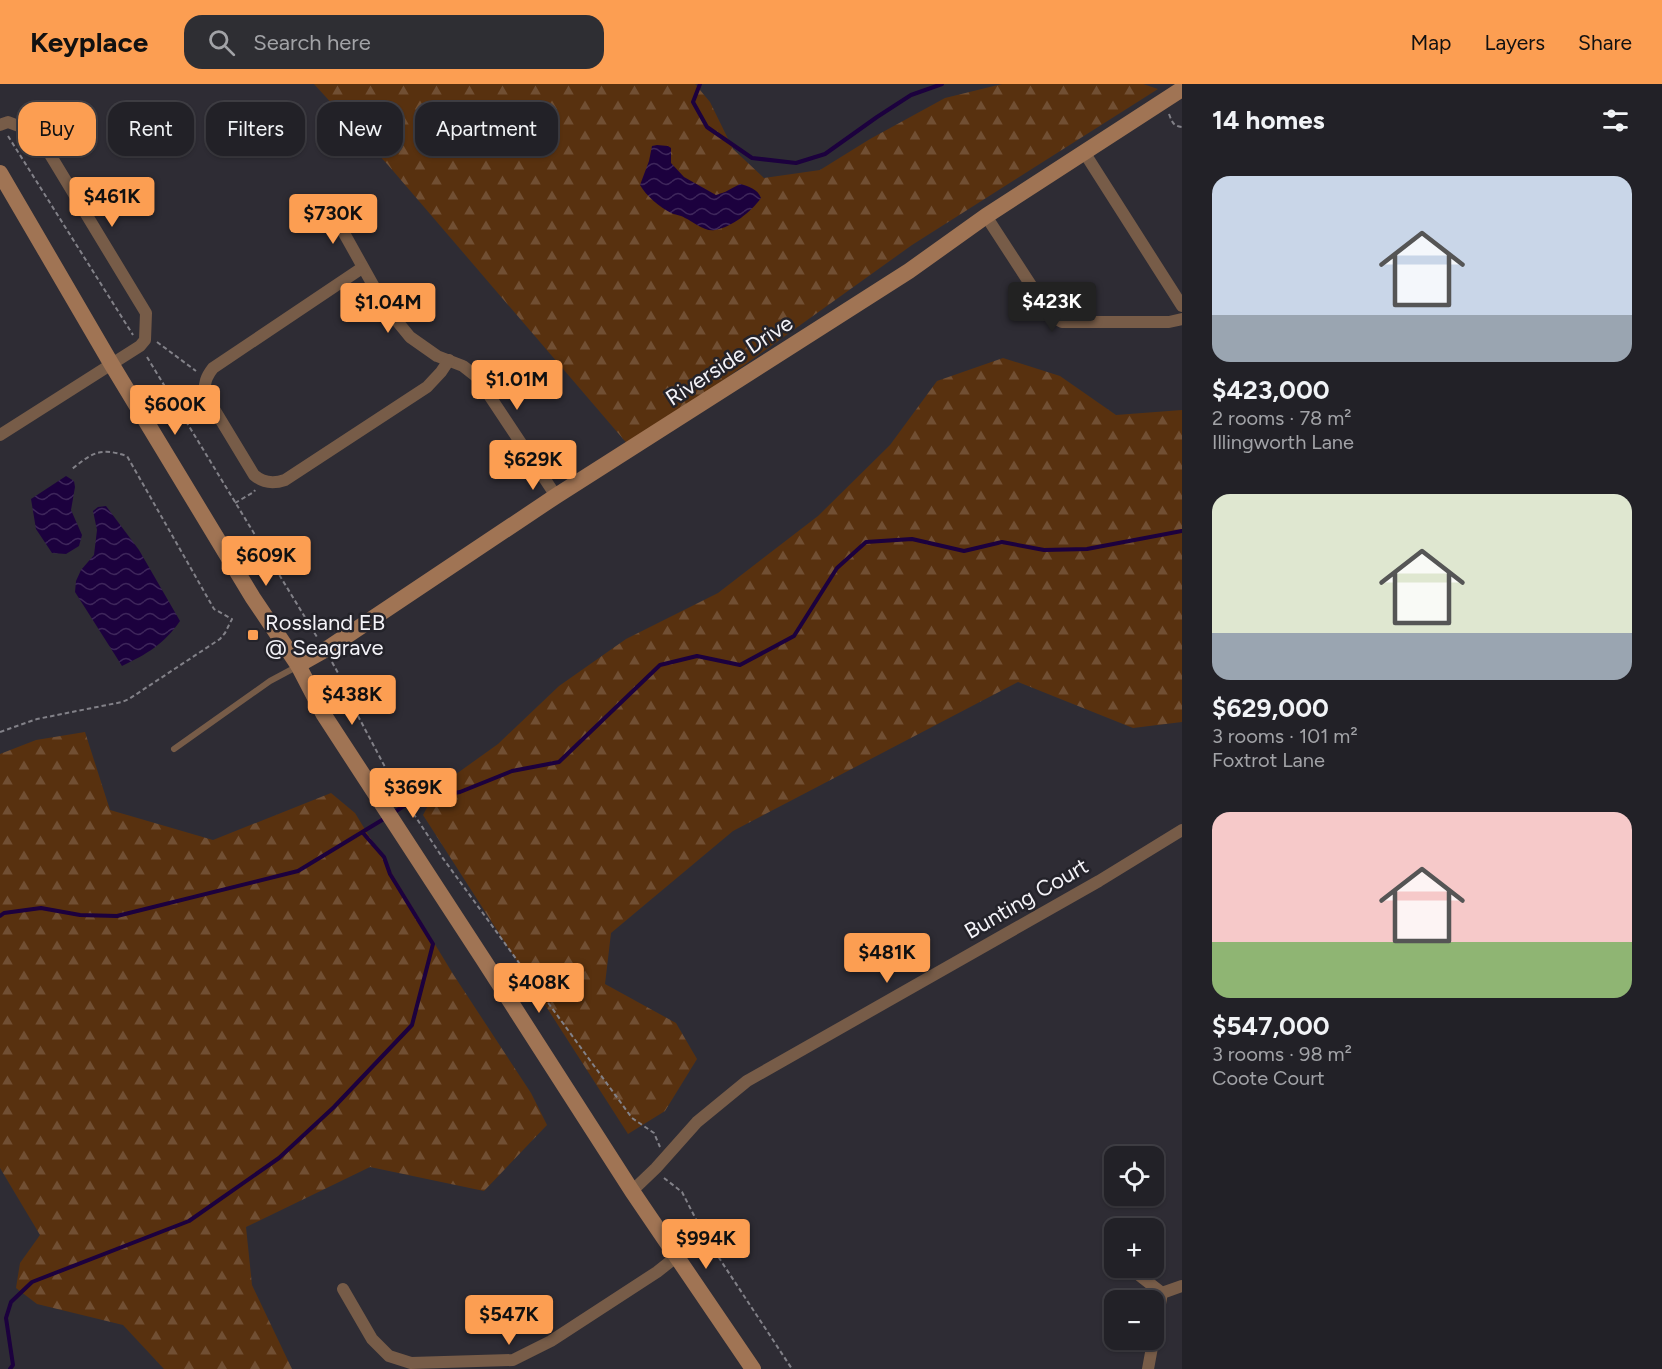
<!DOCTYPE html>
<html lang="en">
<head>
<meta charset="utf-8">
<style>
  body { margin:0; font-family:Figtree,sans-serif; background:#2e2e33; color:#f1f3f6; height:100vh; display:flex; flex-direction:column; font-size:22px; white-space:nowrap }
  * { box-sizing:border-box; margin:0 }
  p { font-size:20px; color:#a2a3a7 }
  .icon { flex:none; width:33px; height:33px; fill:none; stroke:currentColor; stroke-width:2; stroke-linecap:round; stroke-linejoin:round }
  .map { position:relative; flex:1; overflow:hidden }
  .sheet { display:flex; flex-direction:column; background:#222127; width:480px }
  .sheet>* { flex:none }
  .top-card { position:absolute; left:18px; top:18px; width:570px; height:54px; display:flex; gap:12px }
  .tools { position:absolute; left:1104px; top:1062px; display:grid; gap:12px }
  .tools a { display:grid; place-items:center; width:60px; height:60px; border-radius:12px; background:#222127; box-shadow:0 2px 4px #0004,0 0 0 2px #3f3e44; font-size:30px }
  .price { position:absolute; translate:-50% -51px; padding:0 14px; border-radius:6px; background:#fc9e52; color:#111; font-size:20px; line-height:39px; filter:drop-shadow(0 2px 3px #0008) }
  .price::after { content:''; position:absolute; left:50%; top:36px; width:18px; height:14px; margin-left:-9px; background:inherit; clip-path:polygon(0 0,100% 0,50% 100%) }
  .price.on { background:#222; color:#fff }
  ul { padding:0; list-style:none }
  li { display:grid; align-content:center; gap:12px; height:318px; padding:0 30px }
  li span { display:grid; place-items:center; height:186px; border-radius:18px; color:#555 }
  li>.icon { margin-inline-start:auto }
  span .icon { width:108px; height:108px; fill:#fffc; stroke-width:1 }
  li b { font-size:26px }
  h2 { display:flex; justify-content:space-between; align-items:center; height:72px; padding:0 30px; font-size:26px }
  .chip { padding:0 21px; border-radius:18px; background:#222127; box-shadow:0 2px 4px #0004,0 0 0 2px #3f3e44; font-size:21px; line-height:54px }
  .chip.on { background:#fc9e52; color:#111 }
  header { display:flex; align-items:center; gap:36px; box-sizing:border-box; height:84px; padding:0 30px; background:#fc9e52; color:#111 }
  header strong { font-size:28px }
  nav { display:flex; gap:33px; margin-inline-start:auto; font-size:21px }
  .search { width:420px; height:54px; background:#2e2e33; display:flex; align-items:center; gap:15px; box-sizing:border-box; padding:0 21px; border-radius:18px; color:#a2a3a7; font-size:22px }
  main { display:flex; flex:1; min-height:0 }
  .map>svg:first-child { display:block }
</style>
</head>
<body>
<header>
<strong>Keyplace</strong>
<div class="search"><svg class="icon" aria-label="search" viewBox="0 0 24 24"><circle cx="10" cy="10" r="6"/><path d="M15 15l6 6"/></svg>Search here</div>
<nav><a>Map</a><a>Layers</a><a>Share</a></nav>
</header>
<main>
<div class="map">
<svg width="1182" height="1285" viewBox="0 0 1182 1285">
  <defs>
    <pattern id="forest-firs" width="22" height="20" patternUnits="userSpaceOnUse" patternTransform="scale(1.5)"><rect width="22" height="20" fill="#58310f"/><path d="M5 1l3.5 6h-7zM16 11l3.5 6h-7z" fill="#714f33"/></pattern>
    <pattern id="water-waves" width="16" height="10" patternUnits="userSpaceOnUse" patternTransform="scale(1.5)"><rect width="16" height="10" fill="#1c013e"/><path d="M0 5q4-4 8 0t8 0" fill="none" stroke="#3e265b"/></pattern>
  </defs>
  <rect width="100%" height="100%" fill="#2e2c34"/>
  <!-- forest -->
  <g fill="url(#forest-firs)">
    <path d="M314 0H695L710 18 733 65 764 94 820 86 870 55 945 14 1002 0H1143L1158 5 912 161 630 363 388 81Z"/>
    <path d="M1003 274 1060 292 1116 331 1182 326V638L1133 644 1018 598 733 747 611 849 605 900 676 939 697 975 665 1027 628 1050 423 731 438 703 498 660 559 602 626 555 718 509 818 432 890 361 937 297Z"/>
    <path d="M85 648 110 726 213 756 331 709 355 729 453 890 531 1009 547 1041 484 1107 370 1083 246 1143 252 1201 292 1285H164L123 1241 37 1220 16 1204 20 1179 40 1151 0 1084V670L36 656Z"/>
  </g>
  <!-- water -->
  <g fill="url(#water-waves)">
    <path d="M657 61 668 62 671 64V79L684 93 716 111 725 108 740 100C748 102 758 105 761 114 751 128 732 143 715 146 704 148 694 138 685 134 681 131 676 131 671 129 660 123 646 112 640 101L649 77 652 62Z"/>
    <path d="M66 392 74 397 75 403 71 426 82 451 79 462 66 470 52 469 36 445 31 415Z"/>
    <path d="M106 422 139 466 180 537C164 560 147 570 122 582L75 508 76 497 81 486 94 471 97 446 93 427 98 423Z"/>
  </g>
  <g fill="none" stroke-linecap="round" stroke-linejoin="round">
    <!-- stream -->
    <g stroke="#1c013e" stroke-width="4">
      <path d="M700 0 693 18 707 43 752 74 796 79 825 70 877 33 911 11 942 0"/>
      <path d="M393 729 413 716 460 708 512 687 559 678 660 581 697 572 740 581 794 552 837 484 866 458 912 455 964 467 1002 458 1044 466 1087 465 1182 447"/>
      <path d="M0 832 4 829 41 824 80 831 117 832 298 787 387 733"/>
      <path d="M10 1285 13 1281 6 1234 11 1218 32 1198 189 1137 279 1074 334 1023 412 941 433 860 390 790 384 773 363 749"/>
    </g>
    <!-- path -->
    <g stroke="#828188" stroke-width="2" stroke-dasharray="4.5 3" stroke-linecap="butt">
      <path d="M1169 30C1172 38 1173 42 1182 43"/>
      <path d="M8 52 133 251"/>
      <path d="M157 258 196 287"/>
      <path d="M147 273 317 553"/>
      <path d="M171 313 192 303"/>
      <path d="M235 419 254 408 255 406"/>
      <path d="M332 578 338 589 339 596 394 700 442 773 632 1034 654 1049 660 1063"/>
      <path d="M0 648 37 635 122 618 129 615 220 555 225 549 232 535 214 525 127 372C100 363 92 369 72 385"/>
      <path d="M664 1094 682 1108 704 1151 792 1285"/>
    </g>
    <!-- lane -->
    <path stroke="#775c48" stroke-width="6" d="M174 665 270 597 298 582"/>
    <!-- street -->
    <g stroke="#775c48" stroke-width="12">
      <path d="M0 41 8 38 37 49 146 229 145 256 140 262 0 351"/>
      <path d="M1084 68 1182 222"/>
      <path d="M330 124 378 210 392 231 410 253 437 272 463 282 477 293 556 412"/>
      <path d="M986 132 1051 232 1062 238H1169L1182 235"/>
      <path d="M362 184 213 284C206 293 204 299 205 310L254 391C263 399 273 400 285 396L427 303 441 288 449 276"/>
      <path d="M632 1107 656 1084 697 1038 747 997 1099 797 1182 746"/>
      <path d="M1130 1184 1162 1209"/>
      <path d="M343 1205 372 1255 389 1272 411 1279 513 1276 551 1257 657 1188 676 1173"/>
      <path d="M1148 1285 1162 1209 1182 1202"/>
    </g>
    <!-- secondary -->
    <g stroke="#a07454" stroke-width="16">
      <path d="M0 89 112 281 253 514 298 581 324 631 483 875 632 1107 753 1285"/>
      <path d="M298 581 330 563 556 412 909 187 986 132 1182 5"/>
    </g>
  </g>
  <!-- markers -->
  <rect fill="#fc9e52" stroke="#24232a" stroke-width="2" x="247" y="545" width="12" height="12" rx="3"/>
  <g text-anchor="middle" stroke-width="5" stroke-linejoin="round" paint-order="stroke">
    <!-- street labels -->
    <g font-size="22" fill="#f4f3f8" stroke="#24232a">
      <text transform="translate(729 276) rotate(-33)" y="8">Riverside Drive</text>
      <text transform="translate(1026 814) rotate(-30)" y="8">Bunting Court</text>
    </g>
    <!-- poi labels -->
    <g font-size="22" fill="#f4f3f8" stroke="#24232a" text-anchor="start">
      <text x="265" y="546">Rossland EB<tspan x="265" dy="25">@ Seagrave</tspan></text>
    </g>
  </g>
</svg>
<div class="tools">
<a><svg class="icon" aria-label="locate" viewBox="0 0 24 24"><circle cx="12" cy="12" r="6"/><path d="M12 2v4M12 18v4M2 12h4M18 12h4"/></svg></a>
<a>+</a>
<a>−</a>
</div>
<b class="price" style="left:112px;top:144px">$461K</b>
<b class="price" style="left:333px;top:161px">$730K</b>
<b class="price on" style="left:1052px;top:249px">$423K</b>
<b class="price" style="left:388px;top:250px">$1.04M</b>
<b class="price" style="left:517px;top:327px">$1.01M</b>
<b class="price" style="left:175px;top:352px">$600K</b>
<b class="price" style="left:533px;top:407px">$629K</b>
<b class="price" style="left:266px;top:503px">$609K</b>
<b class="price" style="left:352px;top:642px">$438K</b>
<b class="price" style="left:413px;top:735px">$369K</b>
<b class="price" style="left:887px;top:900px">$481K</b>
<b class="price" style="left:539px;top:930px">$408K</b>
<b class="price" style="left:706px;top:1186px">$994K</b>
<b class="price" style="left:509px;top:1262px">$547K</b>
<div class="top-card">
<a class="chip on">Buy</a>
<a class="chip">Rent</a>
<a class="chip">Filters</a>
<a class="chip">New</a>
<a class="chip">Apartment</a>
</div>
</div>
<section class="sheet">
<h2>14 homes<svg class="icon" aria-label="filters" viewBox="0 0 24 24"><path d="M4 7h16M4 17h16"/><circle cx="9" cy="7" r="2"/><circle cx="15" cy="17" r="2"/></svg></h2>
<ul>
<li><span style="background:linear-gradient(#c9d6e8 75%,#9aa5b1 0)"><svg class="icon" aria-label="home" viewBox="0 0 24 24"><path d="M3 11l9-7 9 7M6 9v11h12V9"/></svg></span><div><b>$423,000</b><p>2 rooms · 78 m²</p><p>Illingworth Lane</p></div></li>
<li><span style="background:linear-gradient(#dfe7d0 75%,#9aa5b1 0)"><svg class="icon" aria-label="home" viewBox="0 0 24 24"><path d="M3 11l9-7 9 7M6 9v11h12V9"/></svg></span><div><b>$629,000</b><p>3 rooms · 101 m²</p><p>Foxtrot Lane</p></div></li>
<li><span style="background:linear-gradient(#f6c9c9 70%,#8fb573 0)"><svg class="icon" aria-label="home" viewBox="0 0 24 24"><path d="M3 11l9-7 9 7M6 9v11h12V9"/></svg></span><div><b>$547,000</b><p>3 rooms · 98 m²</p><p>Coote Court</p></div></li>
</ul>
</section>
</main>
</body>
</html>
